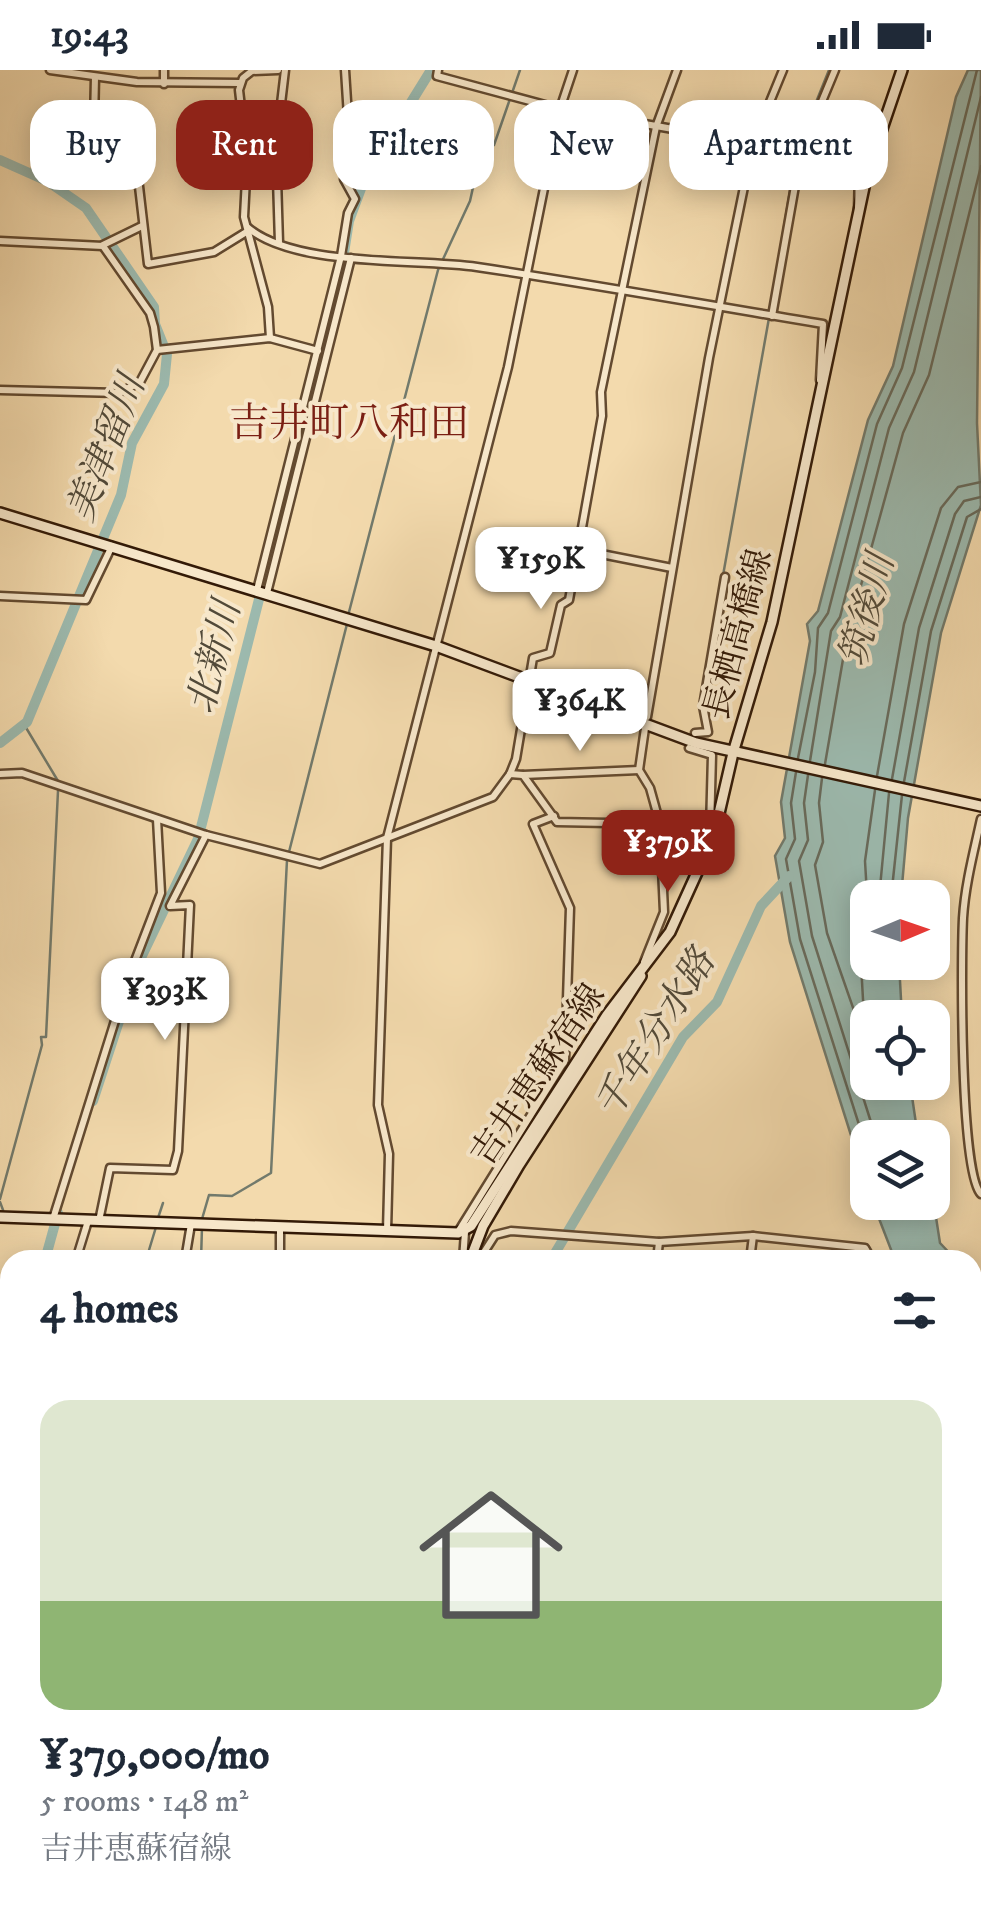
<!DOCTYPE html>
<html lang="en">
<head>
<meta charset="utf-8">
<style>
  body { margin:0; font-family:"IM FELL DW Pica","Noto Serif JP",serif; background:#f6f6f7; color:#1f2937; height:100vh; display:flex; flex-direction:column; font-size:38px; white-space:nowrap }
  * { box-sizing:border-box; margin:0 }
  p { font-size:32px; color:#747a83 }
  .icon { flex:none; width:55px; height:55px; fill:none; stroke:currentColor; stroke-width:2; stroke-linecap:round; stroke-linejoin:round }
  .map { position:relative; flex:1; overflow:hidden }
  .sheet { position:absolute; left:0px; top:1180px; width:982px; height:672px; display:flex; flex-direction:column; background:#fff; border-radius:30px 30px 0 0; box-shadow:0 5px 25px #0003 }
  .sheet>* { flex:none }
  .banner { position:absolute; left:30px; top:30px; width:922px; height:90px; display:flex; gap:20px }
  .needle { width:65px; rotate:88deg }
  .buttons { position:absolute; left:850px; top:810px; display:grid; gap:20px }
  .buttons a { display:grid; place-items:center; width:100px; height:100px; border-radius:20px; background:#fff; box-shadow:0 5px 25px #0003; font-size:50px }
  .price { position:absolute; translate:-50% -85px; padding:0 22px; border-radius:20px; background:#fff; color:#222; font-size:32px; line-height:65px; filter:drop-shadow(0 2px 5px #0008) }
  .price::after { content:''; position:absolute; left:50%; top:60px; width:30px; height:22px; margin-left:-15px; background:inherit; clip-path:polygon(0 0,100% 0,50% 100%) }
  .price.current { background:#8f2418; color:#fff }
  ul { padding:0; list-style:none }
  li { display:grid; align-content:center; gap:20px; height:530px; padding:0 40px }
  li+li { border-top:2px solid #e0e1e3 }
  li span { display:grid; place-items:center; height:310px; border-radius:30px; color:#555 }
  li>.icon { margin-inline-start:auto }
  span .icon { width:180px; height:180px; fill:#fffc; stroke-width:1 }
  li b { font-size:42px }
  h2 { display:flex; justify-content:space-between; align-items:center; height:120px; padding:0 40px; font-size:42px }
  .tag { padding:0 35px; border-radius:30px; background:#fff; box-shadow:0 5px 25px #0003; font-size:35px; line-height:90px }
  .tag.current { background:#8f2418; color:#fff }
  .status { display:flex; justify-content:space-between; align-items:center; height:70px; padding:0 50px; background:#fff; direction:ltr }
  .status svg { height:28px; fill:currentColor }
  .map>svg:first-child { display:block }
</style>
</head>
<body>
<div class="status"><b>19:43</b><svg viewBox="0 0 49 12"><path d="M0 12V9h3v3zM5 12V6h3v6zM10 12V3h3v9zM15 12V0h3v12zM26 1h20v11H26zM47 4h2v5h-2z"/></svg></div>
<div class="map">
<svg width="981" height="1851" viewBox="0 0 981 1851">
  <rect width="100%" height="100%" fill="#f3daad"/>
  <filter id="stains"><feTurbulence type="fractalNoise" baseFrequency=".002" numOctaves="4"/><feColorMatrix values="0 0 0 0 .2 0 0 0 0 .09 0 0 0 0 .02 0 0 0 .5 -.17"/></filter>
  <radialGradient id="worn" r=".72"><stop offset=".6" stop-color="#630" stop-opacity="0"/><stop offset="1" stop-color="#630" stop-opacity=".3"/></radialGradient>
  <!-- green -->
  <path fill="#bbc08a" stroke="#776d48" stroke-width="2.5" d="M592 1843V1842L817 1843 812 1851H592Z"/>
  <!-- water -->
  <g fill="#9cbaaf" stroke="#727a6c" stroke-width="2.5">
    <path d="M968 0H981L977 353 981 435 941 563 908 748 901 827 868 828V892L899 893 902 947 868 948V1012L910 1013 918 1067 868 1068 867 1116 790 872 775 786 785 768 781 732 810 571 807 554 818 541 868 350 893 296 956 27Z"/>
    <path d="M933 1128 940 1173 956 1190H895L873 1133 932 1132Z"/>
    <path d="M981 1506V1817L973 1829 972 1553Z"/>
    <path d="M840 1843V1842L963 1843 956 1851H834Z"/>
  </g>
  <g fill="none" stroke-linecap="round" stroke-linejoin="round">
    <!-- shore -->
    <g stroke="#686a5b" stroke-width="2.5">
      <path d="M798 688 815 602 818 558 828 543 877 354 902 298 977 0"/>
      <path d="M810 691 831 561 840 547 889 358 914 302 981 27"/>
      <path d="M825 694 847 566 903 363 929 305 981 96"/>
      <path d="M796 702 791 733 795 769 786 789 800 869 868 1083"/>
      <path d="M808 705 804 733 808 770 799 791 812 866 876 1068"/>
      <path d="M877 706 904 554 941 438 958 417 981 412"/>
      <path d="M822 708 819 733 823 772 815 795 827 863 858 952 864 947 861 894 868 874"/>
      <path d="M892 709 919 558 955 444 964 431 981 427"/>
      <path d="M904 712 931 561 967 447 981 439"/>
      <path d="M879 828 889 723"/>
      <path d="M891 828 902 725"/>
      <path d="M868 842 865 791 875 720"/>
    </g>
    <!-- stream -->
    <g stroke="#727a6c" stroke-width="2.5">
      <path d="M798 77 829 0"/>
      <path d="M770 240 796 85"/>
      <path d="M349 542 438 200 470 131 480 86 494 75 520 0"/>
      <path d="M702 623 769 248"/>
      <path d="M25 656 58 711"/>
      <path d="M289 782 347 554"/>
      <path d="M0 1129 42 975 41 967H46L58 721"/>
      <path d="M0 1132 3 1140"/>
      <path d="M158 1148 163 1133"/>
      <path d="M202 1149 209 1125 232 1126 271 1103 287 790"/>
      <path d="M146 1190 156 1157"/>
      <path d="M201 1190 202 1157"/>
      <path d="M283 1190 284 1164"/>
      <path d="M145 1842V1851"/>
      <path d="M209 1842V1851"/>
    </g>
    <!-- river -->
    <g stroke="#9cbaaf" stroke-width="10">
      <path d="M0 90 47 111 86 138 154 237 155 254 167 284 164 314 132 373 121 425 27 652 0 673"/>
      <path d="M93 1031 137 896 198 769 339 215 349 151 366 105 431 0"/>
      <path d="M45 1190 58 1143"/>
      <path d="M551 1190 683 967 717 932 761 836 789 806"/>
      <path d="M0 1344 10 1323"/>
      <path d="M972 1826 981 1848"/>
      <path d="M515 1851V1842"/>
    </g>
    <defs>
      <g id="minor">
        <path d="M50 0 137 12 240 13"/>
        <path d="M164 0V14"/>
        <path d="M438 0 437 6 560 39 854 91 859 98 858 142"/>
        <path d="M95 7 94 52 103 71 133 76 135 82 148 194 214 182 248 161"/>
        <path d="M247 157C295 198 415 188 477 197 592 214 708 235 823 254L820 310"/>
        <path d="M0 171 103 176"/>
        <path d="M279 173 276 76 285 0"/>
        <path d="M103 175 142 156"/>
        <path d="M772 246 801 82 835 0"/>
        <path d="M270 268 268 237 244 147 247 89 239 20 243 8 252 1 278 0"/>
        <path d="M157 280 270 268 318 281"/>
        <path d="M0 320 119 323 140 312 157 280 154 257 150 243 103 176"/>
        <path d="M581 480 672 498"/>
        <path d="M257 520 341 186 348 143 355 129 344 109 349 62 345 0"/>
        <path d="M267 523 351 188"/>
        <path d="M0 526 86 530 112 476"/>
        <path d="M647 647 709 288 753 73 783 0"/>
        <path d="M695 663 708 662 703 636 725 507"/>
        <path d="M689 678 712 685 710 759 713 764"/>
        <path d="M0 704 22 703 206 765 320 794 493 727 510 704 516 689 533 588 550 583 561 535 569 530 602 346 601 322 656 57 677 0"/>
        <path d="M510 704 523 705 557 752 660 754"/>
        <path d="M523 705 639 700"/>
        <path d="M981 749C974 781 965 815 963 848 961 891 960 1103 981 1124"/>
        <path d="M644 892 664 842 660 754 650 718 639 700 645 658"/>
        <path d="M53 1149 128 909 161 823 157 749"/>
        <path d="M99 1151 110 1098 173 1100 178 1081 190 835 170 836 206 765"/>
        <path d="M280 1159V1190"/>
        <path d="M387 1161 389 1084 378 1035 387 768 508 297 560 39 573 0"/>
        <path d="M458 1162 565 990 570 838 533 754 554 746"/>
        <path d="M76 1190 88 1151"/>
        <path d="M185 1190 191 1154"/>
        <path d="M463 1190 465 1162"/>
        <path d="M479 1190 495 1165 511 1161 659 1172 753 1166 865 1178 872 1190"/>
        <path d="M657 1190 659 1172"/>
        <path d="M750 1190 753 1166"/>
        <path d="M0 1402 10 1392"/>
        <path d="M0 1572 10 1567"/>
        <path d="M0 1584 10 1588"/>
        <path d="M0 1781 10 1748"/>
        <path d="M0 1810 5 1828 1 1851"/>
        <path d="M288 1842V1851"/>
        <path d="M21 1851 22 1842"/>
      </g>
      <g id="secondary">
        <path d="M0 443 436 576 696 673 981 736"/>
        <path d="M0 1147 458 1163 471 1156 607 945 670 862 714 765 733 683 772 552 867 103 902 0"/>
        <path d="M470 1190 483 1156 519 1095 641 906"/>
        <path d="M438 1842V1851"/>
      </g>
    </defs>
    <!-- minor casing -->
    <use href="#minor" stroke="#634a30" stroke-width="11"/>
    <!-- secondary casing -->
    <use href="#secondary" stroke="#331a07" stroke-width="14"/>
    <!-- minor -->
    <use href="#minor" stroke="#f7e7ca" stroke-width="6"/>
    <!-- secondary -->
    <use href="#secondary" stroke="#f7e7ca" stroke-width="9"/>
  </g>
  <g text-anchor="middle" stroke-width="8" stroke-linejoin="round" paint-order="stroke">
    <!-- street labels -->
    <g font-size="35" fill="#331a07" stroke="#f7e7ca">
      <text transform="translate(737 564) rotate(-75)" y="12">長栖高橋線</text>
      <text transform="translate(537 1004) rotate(-56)" y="12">吉井恵蘇宿線</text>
    </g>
    <!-- water labels -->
    <g font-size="38" font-style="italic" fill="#524a39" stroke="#f7e7ca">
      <text transform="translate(105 378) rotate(-69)" y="13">美津留川</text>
      <text transform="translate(866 540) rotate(-75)" y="13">筑後川</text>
      <text transform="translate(213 587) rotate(-76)" y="13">北新川</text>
      <text transform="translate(654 963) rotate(-58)" y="13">千年分水路</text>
    </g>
    <!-- quarter labels -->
    <g font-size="40" fill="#7a1f14" stroke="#f7e7ca">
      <text x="349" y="366">吉井町八和田</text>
    </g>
  </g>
  <rect width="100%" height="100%" filter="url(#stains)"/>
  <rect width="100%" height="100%" fill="url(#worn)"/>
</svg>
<div class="buttons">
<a><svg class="needle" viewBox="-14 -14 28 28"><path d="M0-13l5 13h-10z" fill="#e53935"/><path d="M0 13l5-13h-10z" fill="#747a83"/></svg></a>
<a><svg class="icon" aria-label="locate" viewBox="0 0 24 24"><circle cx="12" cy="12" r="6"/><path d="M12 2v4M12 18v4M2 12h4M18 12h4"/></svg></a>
<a><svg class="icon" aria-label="layers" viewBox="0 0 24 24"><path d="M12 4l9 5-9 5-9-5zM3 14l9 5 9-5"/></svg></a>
</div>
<b class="price" style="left:541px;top:542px">¥159K</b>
<b class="price" style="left:580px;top:684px">¥364K</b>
<b class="price current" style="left:668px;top:825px">¥379K</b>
<b class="price" style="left:165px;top:973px">¥393K</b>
<div class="banner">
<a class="tag">Buy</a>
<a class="tag current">Rent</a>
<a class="tag">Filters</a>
<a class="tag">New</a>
<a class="tag">Apartment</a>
</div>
<section class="sheet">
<h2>4 homes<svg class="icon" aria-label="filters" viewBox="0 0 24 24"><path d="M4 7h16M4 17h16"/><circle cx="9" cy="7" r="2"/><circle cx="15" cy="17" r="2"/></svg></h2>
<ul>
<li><span style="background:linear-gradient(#dfe7d0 65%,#8fb573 0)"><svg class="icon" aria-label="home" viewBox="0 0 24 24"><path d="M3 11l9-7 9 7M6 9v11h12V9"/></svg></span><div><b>¥379,000/mo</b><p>5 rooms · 148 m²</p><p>吉井恵蘇宿線</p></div></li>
</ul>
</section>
</div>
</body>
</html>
